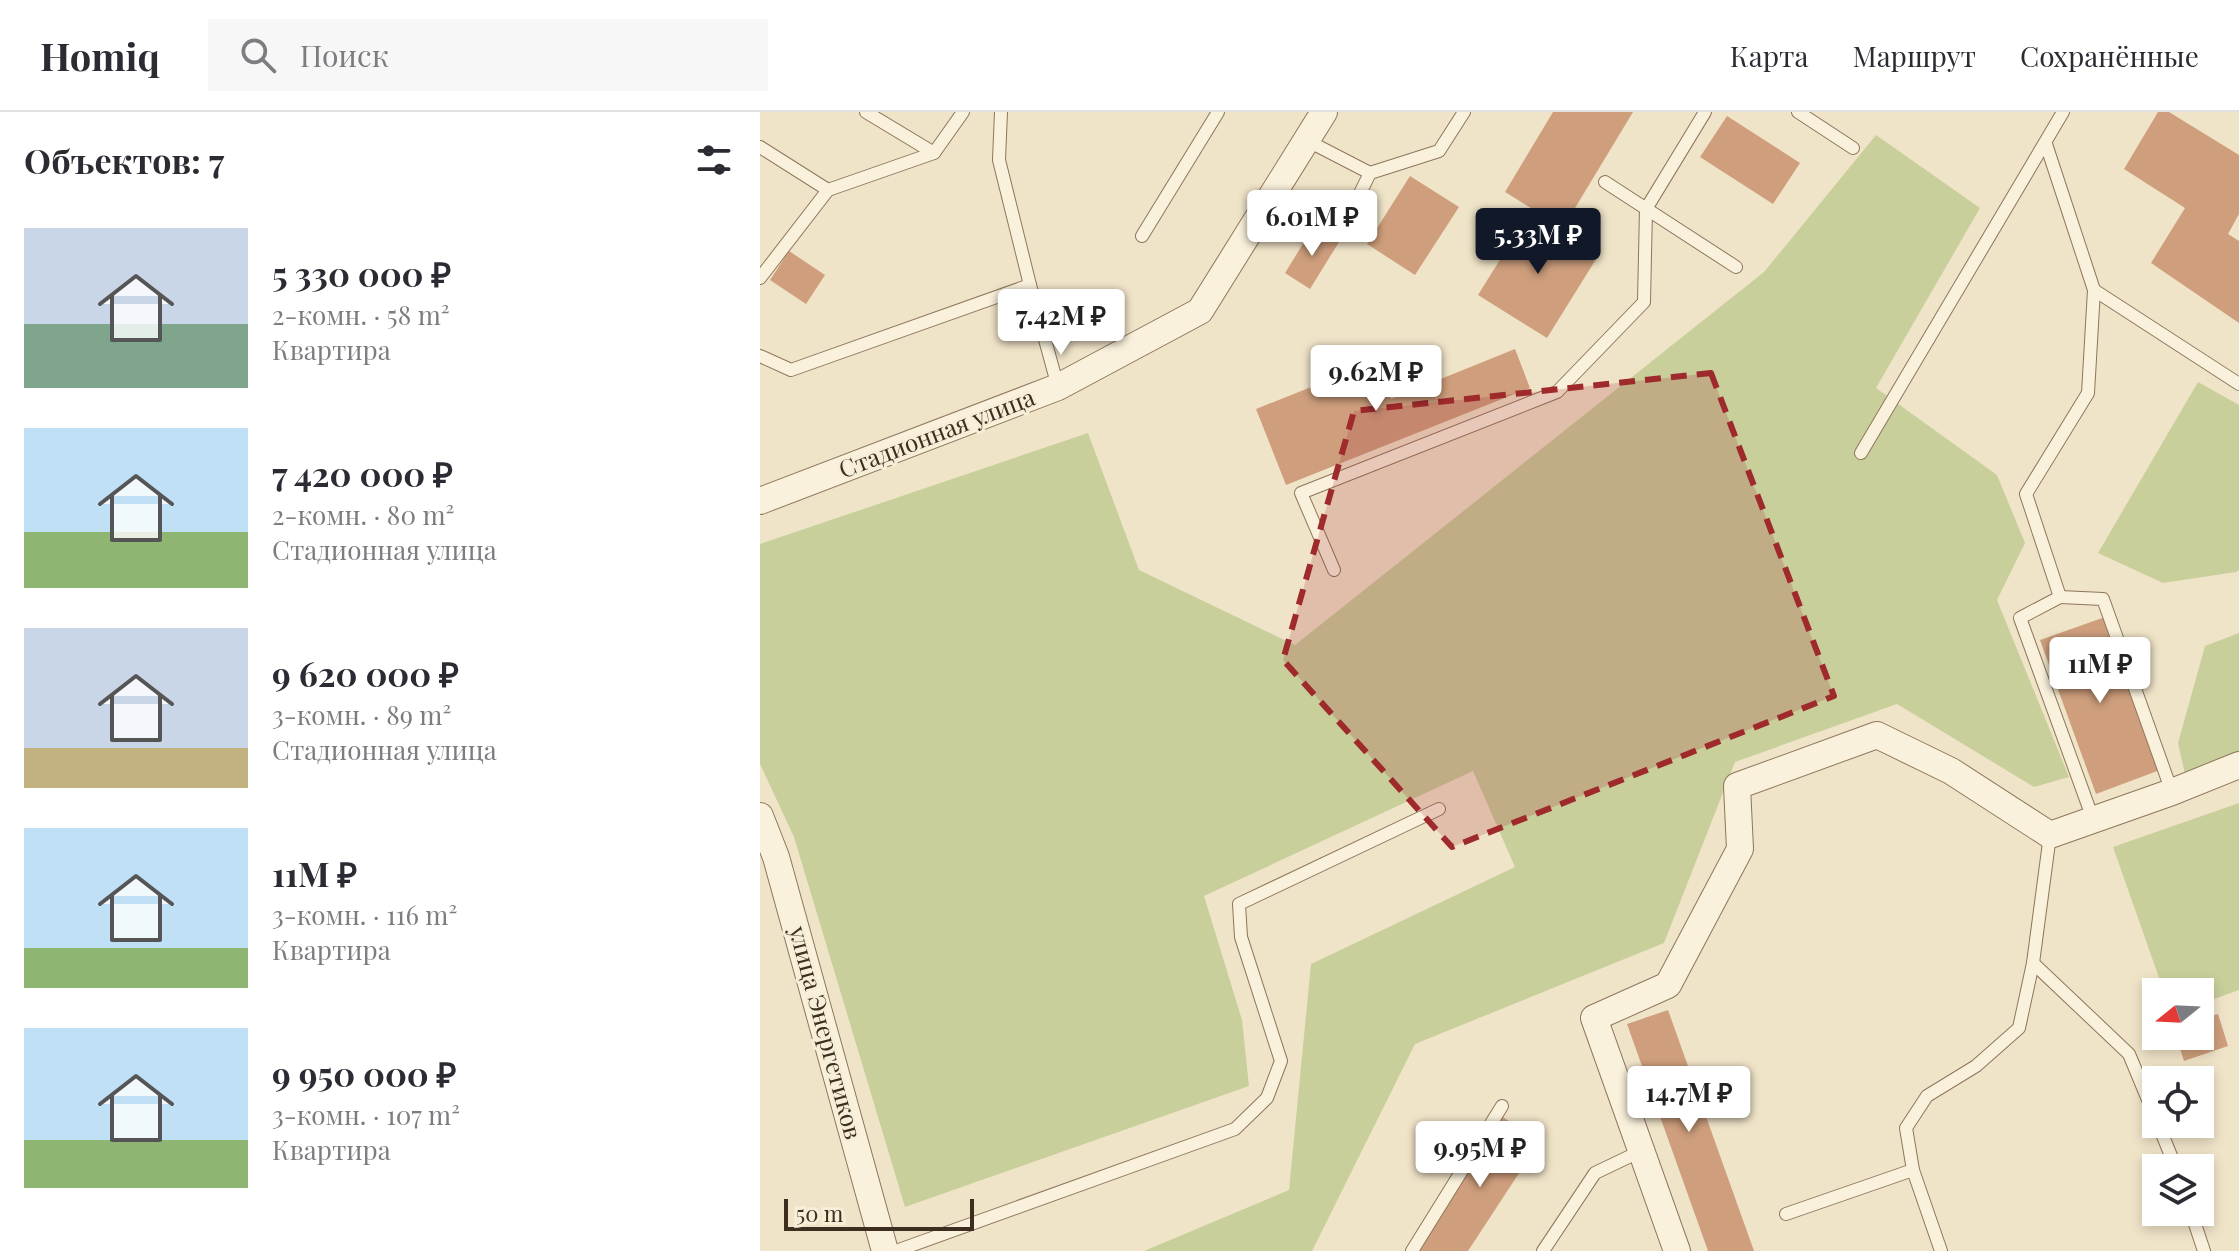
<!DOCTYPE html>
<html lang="ru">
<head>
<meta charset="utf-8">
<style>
  body { margin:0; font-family:"Playfair Display",serif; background:#f7f7f7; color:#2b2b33; height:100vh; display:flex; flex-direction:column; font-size:30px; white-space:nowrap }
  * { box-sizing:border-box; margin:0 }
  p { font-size:26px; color:#7c7c81 }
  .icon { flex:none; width:44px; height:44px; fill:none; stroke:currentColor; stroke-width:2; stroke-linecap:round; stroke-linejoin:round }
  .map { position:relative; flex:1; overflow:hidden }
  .details { display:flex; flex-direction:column; background:#fff; width:760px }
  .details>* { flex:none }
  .needle { width:52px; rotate:252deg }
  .controls { position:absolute; left:1382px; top:866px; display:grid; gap:16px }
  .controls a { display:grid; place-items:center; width:72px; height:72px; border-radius:0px; background:#fff; box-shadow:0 4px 12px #0003; font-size:40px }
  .scale { position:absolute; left:24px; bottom:20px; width:190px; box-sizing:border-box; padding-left:8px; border:4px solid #3d2e20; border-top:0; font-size:22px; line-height:28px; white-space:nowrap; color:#3d2e20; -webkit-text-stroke:6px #f7eed8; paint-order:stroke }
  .price { position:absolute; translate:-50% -68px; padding:0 18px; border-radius:8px; background:#fff; color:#222; font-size:26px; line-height:52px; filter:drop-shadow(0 2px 4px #0008) }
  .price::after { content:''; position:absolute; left:50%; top:48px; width:24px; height:18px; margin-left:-12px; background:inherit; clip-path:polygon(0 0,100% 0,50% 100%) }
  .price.on { background:#111827; color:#fff }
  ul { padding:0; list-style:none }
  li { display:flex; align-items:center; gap:24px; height:200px; padding:0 24px }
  li span { display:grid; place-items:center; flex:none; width:224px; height:160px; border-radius:0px; color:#555 }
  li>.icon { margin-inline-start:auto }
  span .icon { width:96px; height:96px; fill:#fffc; stroke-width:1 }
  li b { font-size:34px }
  h2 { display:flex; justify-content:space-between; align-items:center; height:96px; padding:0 24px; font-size:34px }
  header { display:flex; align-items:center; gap:48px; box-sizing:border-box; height:112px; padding:0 40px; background:#fff; border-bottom:2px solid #e1e1e2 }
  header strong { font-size:38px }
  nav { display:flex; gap:44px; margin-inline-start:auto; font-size:28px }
  .search { width:560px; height:72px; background:#f7f7f7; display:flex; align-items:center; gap:20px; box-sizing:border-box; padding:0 28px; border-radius:0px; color:#7c7c81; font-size:30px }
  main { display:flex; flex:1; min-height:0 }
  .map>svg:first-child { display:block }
</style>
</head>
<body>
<header>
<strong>Homiq</strong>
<div class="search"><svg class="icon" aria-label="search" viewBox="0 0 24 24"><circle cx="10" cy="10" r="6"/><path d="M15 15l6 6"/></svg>Поиск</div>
<nav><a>Карта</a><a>Маршрут</a><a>Сохранённые</a></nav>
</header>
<main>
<section class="details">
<h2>Объектов: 7<svg class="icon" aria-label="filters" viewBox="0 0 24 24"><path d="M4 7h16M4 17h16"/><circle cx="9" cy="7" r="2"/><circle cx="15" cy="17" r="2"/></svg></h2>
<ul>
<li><span style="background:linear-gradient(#c9d6e8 60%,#7fa58c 0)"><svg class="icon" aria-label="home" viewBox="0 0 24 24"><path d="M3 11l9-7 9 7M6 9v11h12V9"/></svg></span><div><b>5 330 000 ₽</b><p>2-комн. · 58 m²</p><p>Квартира</p></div></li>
<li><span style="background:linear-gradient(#bfe0f5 65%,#8fb573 0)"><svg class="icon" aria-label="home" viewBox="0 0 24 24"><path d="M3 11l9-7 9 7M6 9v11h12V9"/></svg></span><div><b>7 420 000 ₽</b><p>2-комн. · 80 m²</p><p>Стадионная улица</p></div></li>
<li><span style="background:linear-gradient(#c9d6e8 75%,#c2b280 0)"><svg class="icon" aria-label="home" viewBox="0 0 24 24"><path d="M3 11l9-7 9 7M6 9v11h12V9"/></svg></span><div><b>9 620 000 ₽</b><p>3-комн. · 89 m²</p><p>Стадионная улица</p></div></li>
<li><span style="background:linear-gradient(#bfe0f5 75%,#8fb573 0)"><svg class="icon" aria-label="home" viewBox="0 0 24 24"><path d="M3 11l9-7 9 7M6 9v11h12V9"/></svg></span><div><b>11M ₽</b><p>3-комн. · 116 m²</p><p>Квартира</p></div></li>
<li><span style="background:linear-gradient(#bfe0f5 70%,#8fb573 0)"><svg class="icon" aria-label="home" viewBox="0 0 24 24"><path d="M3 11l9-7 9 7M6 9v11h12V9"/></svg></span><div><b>9 950 000 ₽</b><p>3-комн. · 107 m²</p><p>Квартира</p></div></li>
</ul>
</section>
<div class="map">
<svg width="1479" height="1139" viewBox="0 0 1479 1139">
  <rect width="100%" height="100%" fill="#f0e4c8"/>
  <!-- green -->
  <g fill="#c9cf9b">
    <path d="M1116 23 1220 96 1116 276 1237 363 1265 431 1237 488 1309 665 1274 675 1137 592 975 650 904 831 655 932 552 1139H384L529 1078 551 852 755 755 713 659 444 784 482 908 489 974 145 1095 34 725 0 652V432L328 321 379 458 535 533 1004 160Z"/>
    <path d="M1438 270 1479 293V458L1476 460 1403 471 1338 441Z"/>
    <path d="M1479 521V641L1425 662 1418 631 1445 534Z"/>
    <path d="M1479 691V878L1440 892V880H1404L1353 735Z"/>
  </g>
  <!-- building -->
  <g fill="#cf9f7d">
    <path d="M793 0H873L803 116 745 80Z"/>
    <path d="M1398 0H1409L1479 43V102L1468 122 1479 129V211L1391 151 1425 96 1364 57Z"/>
    <path d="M967 4 1040 51 1013 92 940 45Z"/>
    <path d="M650 64 699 95 655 163 607 132Z"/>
    <path d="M769 101 838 144 787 226 718 183Z"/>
    <path d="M554 114 579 130 550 177 525 161Z"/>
    <path d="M29 139 65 163 46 192 10 168Z"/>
    <path d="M755 237 770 276 526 373 496 297 616 249 631 287Z"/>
    <path d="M1345 505 1400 658 1336 682 1280 528Z"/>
    <path d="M908 898 994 1139H948L867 912Z"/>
    <path d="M1458 902 1468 934 1424 949 1416 924H1440V907Z"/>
    <path d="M741 1004 780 1029 708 1139H653Z"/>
  </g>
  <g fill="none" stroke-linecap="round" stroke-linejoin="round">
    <defs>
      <g id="service">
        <path d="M106 0 174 41 203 0"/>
        <path d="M241 0 239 48 270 173 298 275"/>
        <path d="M1038 0 1093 36"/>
        <path d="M546 28 610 61"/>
        <path d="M1286 32 1334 178 1479 272"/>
        <path d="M0 35 68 78 0 166"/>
        <path d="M845 70 976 155"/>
        <path d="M68 78 174 41"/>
        <path d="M586 110 610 61 679 39 704 0"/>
        <path d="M382 124 458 0"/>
        <path d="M0 244 31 258 270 173"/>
        <path d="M1101 341 1303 0"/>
        <path d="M574 458 541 381 797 280 884 190 886 97 945 0"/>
        <path d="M1300 485 1343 487 1412 680"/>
        <path d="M1333 707 1260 506 1300 485 1266 382 1328 281 1334 178"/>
        <path d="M1273 851 1369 942 1396 1007"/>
        <path d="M1398 1012 1416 1056"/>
        <path d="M1431 1100 1444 1139"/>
        <path d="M1026 1102 1153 1058"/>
        <path d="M136 1139 475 1017 507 986 521 949 481 825 479 792 679 697"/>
        <path d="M652 1139 742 994"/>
        <path d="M783 1139 835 1061 881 1039"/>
        <path d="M1181 1139 1153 1058 1146 1016 1167 984 1216 954 1259 916 1273 851 1290 723"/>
      </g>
      <g id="minor">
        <path d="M0 389 298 275 440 199 564 0"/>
        <path d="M0 704 16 745 125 1139"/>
        <path d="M917 1139 834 906 908 873 980 737 977 674 1117 623 1191 659 1290 723 1412 680 1479 653"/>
      </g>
    </defs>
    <!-- service casing -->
    <use href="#service" stroke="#8d765c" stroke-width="14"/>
    <!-- minor casing -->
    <use href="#minor" stroke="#8d765c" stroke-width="28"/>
    <!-- service -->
    <use href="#service" stroke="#faf1dc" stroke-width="12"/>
    <!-- minor -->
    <use href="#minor" stroke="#faf1dc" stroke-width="26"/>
  </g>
  <!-- marked area -->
  <path fill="#9e2a2b" fill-opacity="0.2" stroke="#9e2a2b" stroke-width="6" stroke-dasharray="16 10" stroke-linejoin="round" d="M951 261 1074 584 692 735 523 548 594 299Z"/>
  <g text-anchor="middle" stroke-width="6" stroke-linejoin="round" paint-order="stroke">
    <!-- street labels -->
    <g font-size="24" fill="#3d2e20" stroke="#f7eed8">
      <text transform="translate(177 322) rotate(-21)" y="8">Стадионная улица</text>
      <text transform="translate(65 921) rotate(75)" y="8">улица Энергетиков</text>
    </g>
  </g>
</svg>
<div class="controls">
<a><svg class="needle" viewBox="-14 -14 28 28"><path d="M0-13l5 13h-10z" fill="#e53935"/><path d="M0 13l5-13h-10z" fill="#7c7c81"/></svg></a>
<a><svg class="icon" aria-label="locate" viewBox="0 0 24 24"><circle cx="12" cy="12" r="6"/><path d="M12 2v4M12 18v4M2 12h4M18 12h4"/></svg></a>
<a><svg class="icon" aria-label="layers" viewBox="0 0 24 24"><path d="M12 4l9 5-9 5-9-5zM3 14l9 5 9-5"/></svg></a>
</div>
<div class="scale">50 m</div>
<b class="price" style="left:552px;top:146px">6.01M ₽</b>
<b class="price on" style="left:778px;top:164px">5.33M ₽</b>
<b class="price" style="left:301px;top:245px">7.42M ₽</b>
<b class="price" style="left:616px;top:301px">9.62M ₽</b>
<b class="price" style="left:1340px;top:593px">11M ₽</b>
<b class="price" style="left:929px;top:1022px">14.7M ₽</b>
<b class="price" style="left:720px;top:1077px">9.95M ₽</b>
</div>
</main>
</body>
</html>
